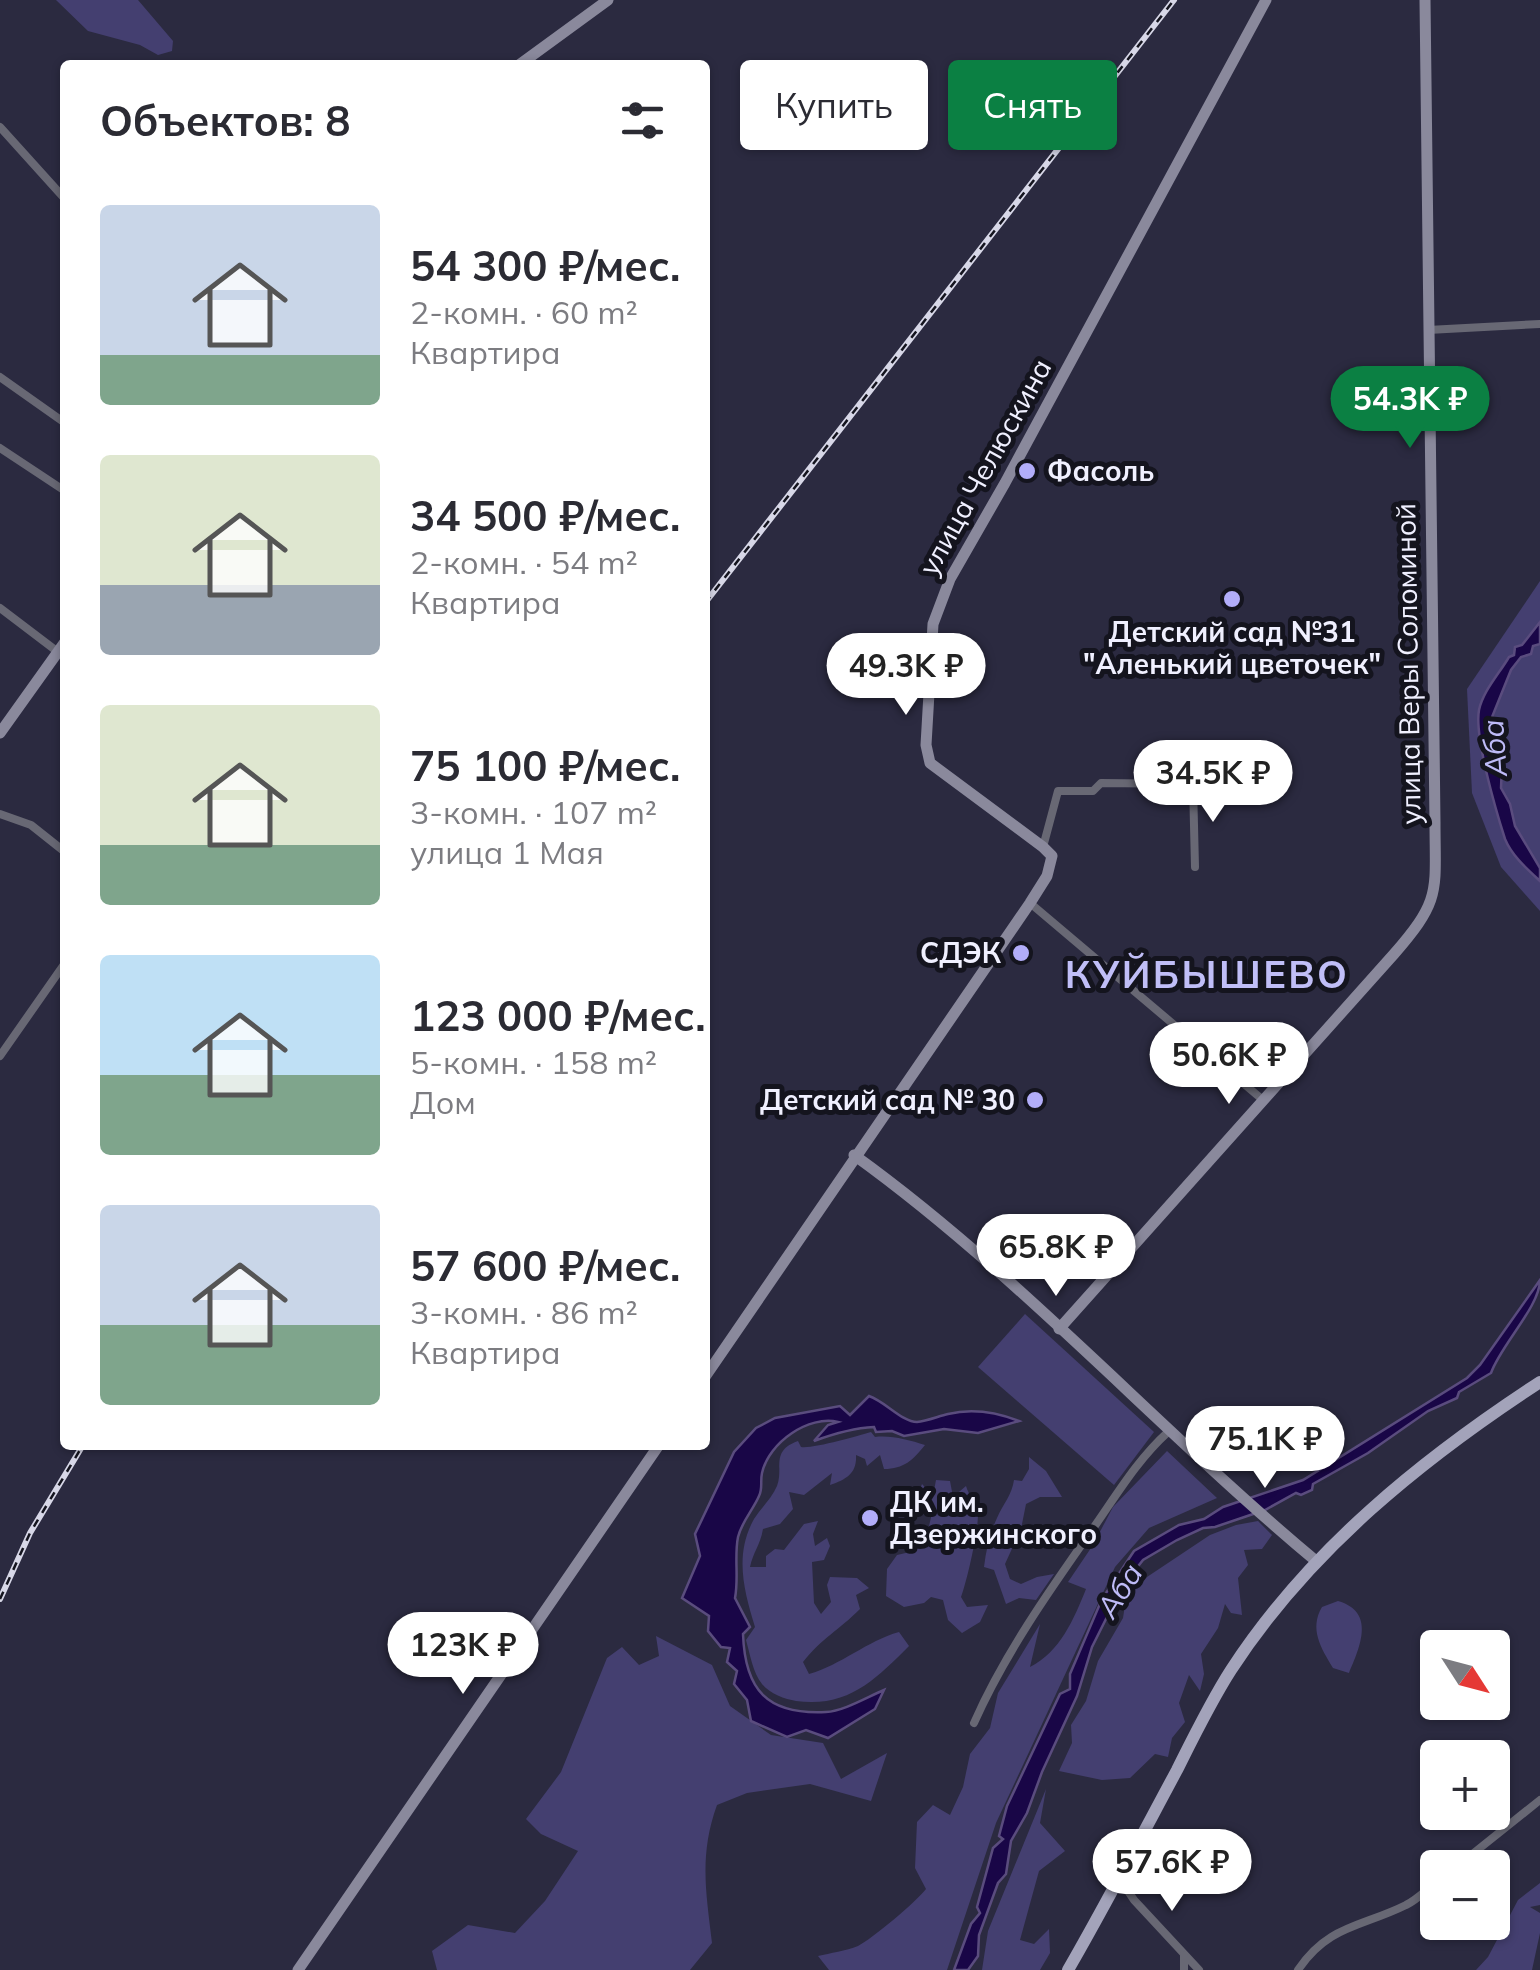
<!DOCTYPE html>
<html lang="ru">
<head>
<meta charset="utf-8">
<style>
  body { margin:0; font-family:Mulish,sans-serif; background:#f2f2f3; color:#2b2b33; height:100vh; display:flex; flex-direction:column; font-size:38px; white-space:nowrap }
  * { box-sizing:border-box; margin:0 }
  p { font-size:32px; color:#7c7c81 }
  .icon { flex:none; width:55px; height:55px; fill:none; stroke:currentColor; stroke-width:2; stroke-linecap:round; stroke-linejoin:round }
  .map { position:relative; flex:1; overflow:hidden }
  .sheet { position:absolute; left:60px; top:60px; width:650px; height:1390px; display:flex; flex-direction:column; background:#fff; border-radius:10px; box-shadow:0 2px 8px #0004 }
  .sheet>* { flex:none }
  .banner { position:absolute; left:740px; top:60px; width:650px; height:90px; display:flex; gap:20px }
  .needle { width:65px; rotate:126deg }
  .buttons { position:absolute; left:1420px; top:1630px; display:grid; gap:20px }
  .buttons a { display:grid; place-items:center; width:90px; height:90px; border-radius:10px; background:#fff; box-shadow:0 2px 8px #0004; font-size:50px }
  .price { position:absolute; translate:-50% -85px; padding:0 22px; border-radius:35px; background:#fff; color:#222; font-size:32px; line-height:65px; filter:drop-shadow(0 2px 5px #0008) }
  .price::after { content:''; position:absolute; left:50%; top:60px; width:30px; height:22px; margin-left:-15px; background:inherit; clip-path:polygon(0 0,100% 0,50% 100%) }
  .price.selected { background:#0b8043; color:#fff }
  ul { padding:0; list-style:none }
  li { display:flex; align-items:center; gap:30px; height:250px; padding:0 40px }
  li span { display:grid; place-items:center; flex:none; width:280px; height:200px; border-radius:10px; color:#555 }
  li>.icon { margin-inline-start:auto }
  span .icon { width:120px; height:120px; fill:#fffc; stroke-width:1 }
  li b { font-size:42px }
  h2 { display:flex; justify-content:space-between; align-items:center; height:120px; padding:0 40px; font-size:42px }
  .tag { padding:0 35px; border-radius:10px; background:#fff; box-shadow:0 2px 8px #0004; font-size:35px; line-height:90px }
  .tag.selected { background:#0b8043; color:#fff }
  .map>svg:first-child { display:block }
</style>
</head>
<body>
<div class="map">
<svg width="1540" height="1970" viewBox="0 0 1540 1970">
  <rect width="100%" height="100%" fill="#2b2a40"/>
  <!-- green -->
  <g fill="#443f70">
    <path d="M56 0H138L173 41 172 51 158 55 140 45 88 31Z"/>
    <path d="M1540 581V911L1501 867 1472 793 1467 689Z"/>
    <path d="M1025 1314 1154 1432 1114 1485 978 1367Z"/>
    <path d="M871 1432 875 1437C891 1435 909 1440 925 1445 913 1460 904 1469 884 1469L880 1455 867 1466 865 1459 856 1455C857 1473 847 1479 830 1485L832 1473 804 1495 789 1492 793 1509 780 1524 763 1529C760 1546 753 1552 750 1567H766V1556L775 1549 784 1550 804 1524 818 1521 813 1534 815 1546 827 1538 830 1546 824 1560 812 1562 814 1603 821 1614 831 1602 827 1585 830 1577 857 1578 869 1588 856 1595 860 1609C839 1630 822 1638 803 1662L809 1674C841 1665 867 1641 899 1632L909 1646C875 1680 848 1708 796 1701 785 1699 770 1694 762 1684 753 1673 750 1654 746 1640L755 1627C744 1591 734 1555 754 1519 761 1508 772 1498 777 1486 784 1468 770 1451 798 1441L801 1447C813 1449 857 1436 871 1432Z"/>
    <path d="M1167 1451 1217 1498 1149 1528 1115 1567 996 1823 947 1970H829L818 1956C830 1953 846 1951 858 1946 872 1939 917 1901 926 1889L915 1868 917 1822 933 1805 950 1815 963 1787 970 1754 990 1728 998 1693 1040 1624 1030 1667C1060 1652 1074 1619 1086 1589L1068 1582 1093 1545 1113 1507Z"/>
    <path d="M1029 1457 1046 1471 1062 1497H1040L1026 1504 1021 1529 1005 1564 1010 1579 1021 1584 1037 1577 1054 1574 1036 1600 1019 1598 1006 1604 994 1570 984 1567C986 1550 990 1533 997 1518 1003 1504 1012 1495 1014 1480L1022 1481 1029 1469Z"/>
    <path d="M936 1480 950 1481 953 1497 966 1486C969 1496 974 1500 977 1508 982 1518 966 1585 961 1597L967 1607 988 1605 980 1622 962 1633 948 1620 943 1600 931 1597 924 1603 904 1607 886 1596 887 1569 897 1555 910 1552 929 1526 933 1509 916 1499 922 1484 933 1496Z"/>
    <path d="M1258 1521 1272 1535 1262 1549 1244 1550 1248 1565 1238 1578 1242 1615 1231 1613 1225 1604 1218 1628 1201 1654 1204 1674 1200 1691 1189 1675 1179 1703 1185 1722 1172 1738 1168 1757 1155 1754 1130 1778 1102 1780 1059 1771 1072 1743 1071 1725 1086 1701 1098 1661 1123 1618 1126 1599 1147 1577 1210 1535 1236 1525Z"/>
    <path d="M1338 1601C1376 1612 1360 1647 1349 1673L1333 1668C1321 1648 1309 1629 1322 1607Z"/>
    <path d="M656 1636 712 1665 730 1706 771 1735 823 1743 841 1779 887 1753 871 1801 810 1784 747 1793 717 1805C699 1855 706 1892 712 1943L690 1970H437L432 1951 468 1925 515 1933 545 1901 578 1851 541 1834 526 1819 561 1772 607 1658 622 1647 639 1665 659 1656Z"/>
    <path d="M1046 1789 1040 1823 1065 1851 1039 1871 1020 1940 1034 1944 1049 1929 1050 1953 1040 1970H982L988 1931Z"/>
    <path d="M1540 1883V1905L1530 1907 1540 1913V1933L1532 1970H1476L1488 1957 1518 1900Z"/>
  </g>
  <!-- water -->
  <g fill="#190647" stroke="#5a4c7e" stroke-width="2.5">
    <path d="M1540 622V644L1533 646 1531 654 1521 657 1511 670 1492 717 1502 764 1501 788 1510 804 1515 826 1540 868V881C1527 869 1512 856 1505 839 1497 814 1474 737 1479 710 1483 691 1499 674 1509 657L1514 655 1515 647 1522 645Z"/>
    <path d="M1540 1280C1540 1306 1501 1345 1491 1373L1459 1392 1457 1398 1428 1411 1368 1453 1313 1484 1312 1490 1301 1495 1296 1493 1265 1510 1215 1527 1203 1528 1177 1540 1143 1560 1122 1587 1092 1647 1077 1696 1042 1772 1027 1813 1011 1841 1006 1874 998 1883 979 1935 978 1956 968 1970H954L971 1924 980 1913 977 1907 993 1848 1003 1839 999 1836 1007 1806 1060 1694 1070 1689V1674L1102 1599 1134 1551 1179 1525 1204 1519 1223 1507 1303 1480 1467 1378 1480 1365Z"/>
    <path d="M869 1396C886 1402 902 1422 917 1422 927 1421 939 1416 948 1414 973 1408 996 1412 1019 1421L978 1433 944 1429 904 1436 892 1431 876 1432 874 1427C854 1428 833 1434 814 1441L828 1425 838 1422C809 1415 769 1442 762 1473 760 1482 763 1488 759 1496 753 1510 742 1521 738 1537 734 1557 739 1578 735 1598L750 1627 743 1634C745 1690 767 1715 826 1712 844 1711 867 1697 884 1690L875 1709 828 1738 806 1730 787 1737 751 1721 747 1700 734 1684 737 1671 727 1662 730 1648 721 1647 708 1631 709 1616 682 1598 700 1556 695 1534 734 1452 756 1428 775 1418 840 1406 850 1415Z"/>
  </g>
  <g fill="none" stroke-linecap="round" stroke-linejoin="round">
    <!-- street -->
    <g stroke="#686874" stroke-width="8">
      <path d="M0 127 65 199"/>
      <path d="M1428 330 1540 324"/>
      <path d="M0 377 65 423"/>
      <path d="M0 448 65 491"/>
      <path d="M0 608 58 652"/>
      <path d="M0 814 31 825 65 852"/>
      <path d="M1043 847 1058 791H1093L1101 783 1193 784 1195 867"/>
      <path d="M1030 903 1263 1100"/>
      <path d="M0 1056 65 963"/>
      <path d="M974 1723C1004 1655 1049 1591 1092 1530 1116 1496 1137 1460 1168 1432"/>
      <path d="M1455 1868 1540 1800"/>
      <path d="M1120 1879 1134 1900 1199 1970"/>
      <path d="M1184 1970V1955"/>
      <path d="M1298 1970C1328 1925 1362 1927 1406 1905 1417 1900 1427 1889 1438 1881"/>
    </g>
    <!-- secondary -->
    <g stroke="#8a899c" stroke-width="11">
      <path d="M519 65 608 0"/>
      <path d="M0 733 65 642"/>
      <path d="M854 1155C1018 1273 1160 1431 1316 1561"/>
      <path d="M1059 1329 1394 954C1442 899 1435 892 1435 822L1425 0"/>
      <path d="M705 1377 1030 903 1047 876 1052 856 1043 847 930 763 926 745 933 624 950 579 1005 483 1266 0"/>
      <path d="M298 1970 659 1445"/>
    </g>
    <!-- primary -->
    <path stroke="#a3a3ba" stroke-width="12" d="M1068 1970C1106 1904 1141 1837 1177 1770 1194 1736 1211 1701 1231 1670 1309 1550 1422 1459 1540 1382"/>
    <defs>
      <g id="rail">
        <path d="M705 603 1174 0"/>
        <path d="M0 1599 30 1533 83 1445"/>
      </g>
    </defs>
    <!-- rail casing -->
    <use href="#rail" stroke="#d7d7e7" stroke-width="6"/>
    <!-- rail -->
    <use href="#rail" stroke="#14141e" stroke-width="2.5" stroke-dasharray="8" stroke-linecap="butt"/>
  </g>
  <!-- markers -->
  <g fill="#b2adf9" stroke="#14141e" stroke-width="4">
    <circle cx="1027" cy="471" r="10"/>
    <circle cx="1232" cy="599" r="10"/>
    <circle cx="1021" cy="953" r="10"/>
    <circle cx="1035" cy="1100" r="10"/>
    <circle cx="870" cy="1518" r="10"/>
  </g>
  <g text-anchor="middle" stroke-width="10" stroke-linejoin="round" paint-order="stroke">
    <!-- street labels -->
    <g font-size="28" fill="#f0f0ff" stroke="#14141e">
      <text transform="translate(985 467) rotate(-61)" y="10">улица Челюскина</text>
      <text transform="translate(1408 664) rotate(-91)" y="10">улица Веры Соломиной</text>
    </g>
    <!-- poi labels -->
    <g font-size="28" font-weight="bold" fill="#f0f0ff" stroke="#14141e" text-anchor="start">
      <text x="1047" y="481">Фасоль</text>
      <text x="1232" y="642" text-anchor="middle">Детский сад №31<tspan x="1232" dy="32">"Аленький цветочек"</tspan></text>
      <text x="1001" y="963" text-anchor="end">СДЭК</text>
      <text x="1015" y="1110" text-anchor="end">Детский сад № 30</text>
      <text x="890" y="1512">ДК им.<tspan x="890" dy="32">Дзержинского</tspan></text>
    </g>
    <!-- water labels -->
    <g font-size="30" font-style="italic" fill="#bebbf7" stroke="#14141e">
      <text transform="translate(1495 748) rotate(-94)" y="10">Аба</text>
      <text transform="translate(1120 1591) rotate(-58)" y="10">Аба</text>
    </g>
    <!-- district labels -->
    <g font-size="38" font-weight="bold" letter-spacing="2.5" fill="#c0bef7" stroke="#14141e">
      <text x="1207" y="988">КУЙБЫШЕВО</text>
    </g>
  </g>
</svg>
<div class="buttons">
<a><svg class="needle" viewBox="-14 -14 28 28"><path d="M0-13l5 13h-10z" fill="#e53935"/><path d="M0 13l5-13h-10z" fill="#7c7c81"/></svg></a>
<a>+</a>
<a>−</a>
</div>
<b class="price selected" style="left:1410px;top:451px">54.3K ₽</b>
<b class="price" style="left:906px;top:718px">49.3K ₽</b>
<b class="price" style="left:1213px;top:825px">34.5K ₽</b>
<b class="price" style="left:1229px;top:1107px">50.6K ₽</b>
<b class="price" style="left:1056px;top:1299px">65.8K ₽</b>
<b class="price" style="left:1265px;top:1491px">75.1K ₽</b>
<b class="price" style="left:463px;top:1697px">123K ₽</b>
<b class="price" style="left:1172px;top:1914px">57.6K ₽</b>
<div class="banner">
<a class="tag">Купить</a>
<a class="tag selected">Снять</a>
</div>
<section class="sheet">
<h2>Объектов: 8<svg class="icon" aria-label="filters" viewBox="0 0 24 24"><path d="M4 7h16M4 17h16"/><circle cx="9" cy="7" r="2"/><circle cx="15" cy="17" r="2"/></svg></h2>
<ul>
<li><span style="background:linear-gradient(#c9d6e8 75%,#7fa58c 0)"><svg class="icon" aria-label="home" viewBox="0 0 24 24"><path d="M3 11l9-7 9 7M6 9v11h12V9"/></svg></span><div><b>54 300 ₽/мес.</b><p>2-комн. · 60 m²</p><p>Квартира</p></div></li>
<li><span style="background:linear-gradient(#dfe7d0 65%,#9aa5b1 0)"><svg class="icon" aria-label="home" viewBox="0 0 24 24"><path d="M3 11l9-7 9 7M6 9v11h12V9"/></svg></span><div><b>34 500 ₽/мес.</b><p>2-комн. · 54 m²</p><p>Квартира</p></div></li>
<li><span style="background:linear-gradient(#dfe7d0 70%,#7fa58c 0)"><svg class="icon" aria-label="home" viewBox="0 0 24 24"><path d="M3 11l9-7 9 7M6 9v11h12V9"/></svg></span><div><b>75 100 ₽/мес.</b><p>3-комн. · 107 m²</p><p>улица 1 Мая</p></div></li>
<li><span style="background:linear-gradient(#bfe0f5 60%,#7fa58c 0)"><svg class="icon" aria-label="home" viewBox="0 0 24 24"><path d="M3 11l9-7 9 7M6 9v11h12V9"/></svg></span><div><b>123 000 ₽/мес.</b><p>5-комн. · 158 m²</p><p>Дом</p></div></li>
<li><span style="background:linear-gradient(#c9d6e8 60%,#7fa58c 0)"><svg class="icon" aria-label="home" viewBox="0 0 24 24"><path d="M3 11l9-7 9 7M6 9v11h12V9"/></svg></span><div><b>57 600 ₽/мес.</b><p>3-комн. · 86 m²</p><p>Квартира</p></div></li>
</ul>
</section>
</div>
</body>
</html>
